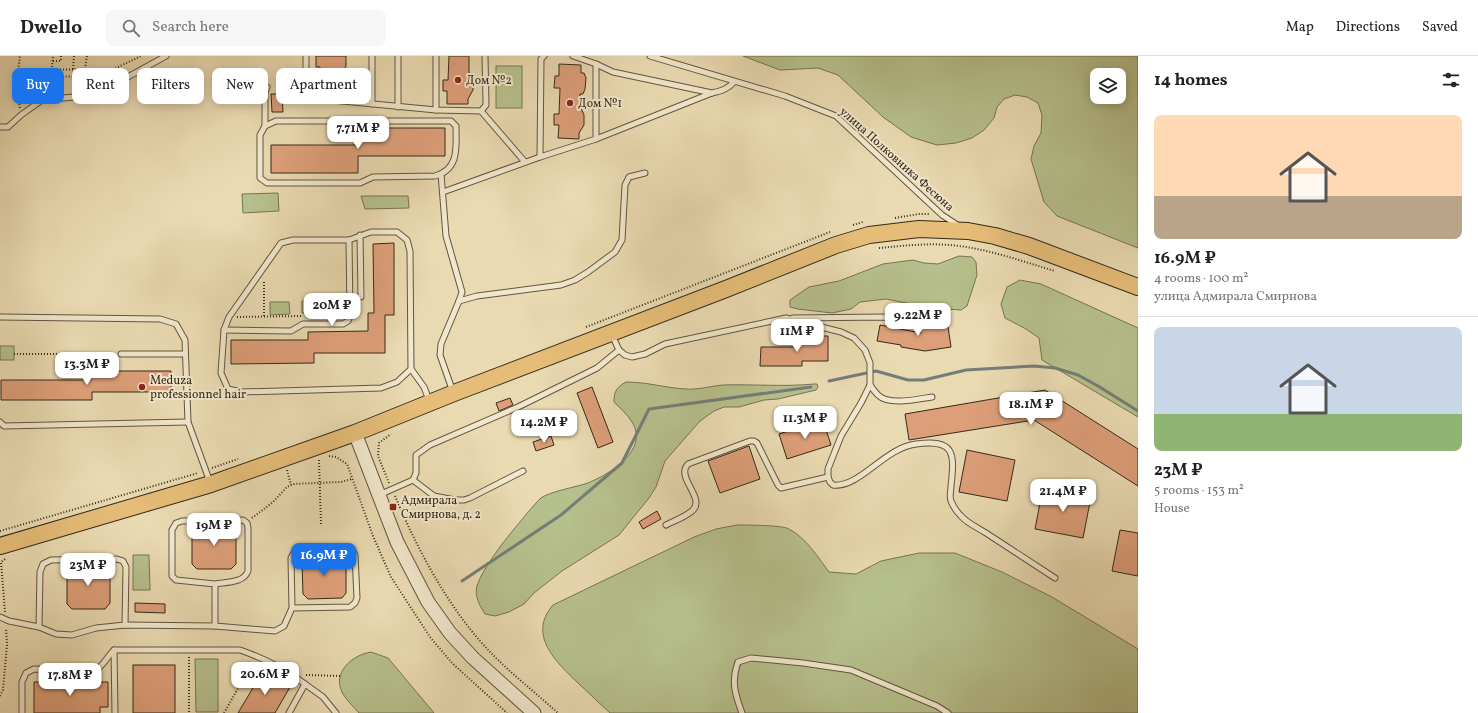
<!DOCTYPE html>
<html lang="en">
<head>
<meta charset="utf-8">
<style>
  body { margin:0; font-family:Vollkorn,serif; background:#f6f6f6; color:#222; height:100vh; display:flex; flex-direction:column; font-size:15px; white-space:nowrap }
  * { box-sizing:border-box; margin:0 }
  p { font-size:13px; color:#767676 }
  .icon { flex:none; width:22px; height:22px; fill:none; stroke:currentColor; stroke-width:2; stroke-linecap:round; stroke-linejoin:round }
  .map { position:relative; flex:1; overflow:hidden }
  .sheet { display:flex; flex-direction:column; background:#fff; width:340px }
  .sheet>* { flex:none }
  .hud { position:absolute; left:12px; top:12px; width:380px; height:36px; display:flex; gap:8px }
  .fabs { position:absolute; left:1090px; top:12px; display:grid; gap:8px }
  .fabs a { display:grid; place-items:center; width:36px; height:36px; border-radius:8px; background:#fff; box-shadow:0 2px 10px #0003; font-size:20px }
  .price { position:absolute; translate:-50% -34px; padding:0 9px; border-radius:8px; background:#fff; color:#222; font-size:13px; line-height:26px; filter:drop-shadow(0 1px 2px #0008) }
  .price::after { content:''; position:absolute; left:50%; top:24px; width:12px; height:9px; margin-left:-6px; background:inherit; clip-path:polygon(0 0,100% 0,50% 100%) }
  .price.current { background:#1a73e8; color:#fff }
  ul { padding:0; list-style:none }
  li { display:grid; align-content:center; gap:8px; height:212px; padding:0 16px }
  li+li { border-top:1px solid #e0e0e0 }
  li span { display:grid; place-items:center; height:124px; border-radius:8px; color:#555 }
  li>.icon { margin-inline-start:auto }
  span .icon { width:72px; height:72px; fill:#fffc; stroke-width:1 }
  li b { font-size:17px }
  h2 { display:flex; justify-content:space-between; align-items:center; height:48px; padding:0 16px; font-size:17px }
  .tag { padding:0 14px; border-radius:8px; background:#fff; box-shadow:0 2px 10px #0003; font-size:14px; line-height:36px }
  .tag.current { background:#1a73e8; color:#fff }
  header { display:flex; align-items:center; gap:24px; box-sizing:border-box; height:56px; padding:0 20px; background:#fff; border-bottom:1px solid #e0e0e0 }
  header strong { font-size:19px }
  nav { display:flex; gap:22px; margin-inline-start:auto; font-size:14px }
  .search { width:280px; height:36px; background:#f6f6f6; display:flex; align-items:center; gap:10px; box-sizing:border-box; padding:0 14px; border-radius:8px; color:#767676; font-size:15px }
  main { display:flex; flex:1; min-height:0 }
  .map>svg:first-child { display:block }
</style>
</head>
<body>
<header>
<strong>Dwello</strong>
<div class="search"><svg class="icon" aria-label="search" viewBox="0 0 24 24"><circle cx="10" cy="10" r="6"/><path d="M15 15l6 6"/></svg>Search here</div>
<nav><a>Map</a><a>Directions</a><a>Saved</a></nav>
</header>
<main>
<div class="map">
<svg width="1138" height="657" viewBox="0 0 1138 657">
  <rect width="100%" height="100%" fill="#eadab1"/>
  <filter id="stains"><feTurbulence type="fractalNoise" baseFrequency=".005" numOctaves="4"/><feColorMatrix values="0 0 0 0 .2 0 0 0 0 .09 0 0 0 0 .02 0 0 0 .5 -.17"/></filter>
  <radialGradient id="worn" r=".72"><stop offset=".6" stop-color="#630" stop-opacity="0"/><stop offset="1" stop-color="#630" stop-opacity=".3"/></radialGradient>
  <!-- green -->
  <g fill="#b6c08c" stroke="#767453" fill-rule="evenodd">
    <path d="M743 0H1138V192L1057 160 1044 146 1031 103 1034 90 1041 77 1042 59 1038 47 1027 41 1015 39 1004 43 997 51 994 62 984 74 972 82 956 87 937 89 911 81 883 61 838 19 818 12 780 14ZM1097 19H1119V41H1097Z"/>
    <rect x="496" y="10" width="26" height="42"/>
    <path d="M278 137 279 155 243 157 242 138Z"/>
    <path d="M361 140H408L409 152 365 153Z"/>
    <path d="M959 200 972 201 976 206 977 219 967 250 961 254 931 252 886 243 860 246 851 253 832 257 798 253 790 251V244L809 231 839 225 883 208 913 204 924 207 938 208Z"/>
    <path d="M1020 224 1041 228 1138 272V361L1042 304 1039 282 1026 273 1005 262 1001 248 1007 231Z"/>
    <path d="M321 244 322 257H302V245Z"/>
    <path d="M270 246H289L290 258 270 259Z"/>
    <rect x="0" y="290" width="14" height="14"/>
    <path d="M626 326C647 326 666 332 686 333 698 334 711 330 723 329 753 328 783 331 814 328H817L818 331 816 334 778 343 764 344 739 351H724L714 355 700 365 665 405 656 431 649 442 619 479 562 515 534 537 524 548 509 556 495 560 485 558C480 550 474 540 477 530 484 508 514 473 529 455 533 451 537 445 541 442 549 436 575 431 585 428 607 420 650 395 632 366 628 359 620 352 614 346 614 335 617 331 626 326Z"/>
    <path d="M737 469C747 469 782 469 789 473 806 482 818 501 829 516L856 518 881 505 919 497H955L1002 516 1052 541 1138 593V657H610C599 647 589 637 578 627 556 606 527 579 553 549L694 481 716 473Z"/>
    <path d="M133 499H149L150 534H133Z"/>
    <path d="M371 596 388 602 434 657H359C354 651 347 645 343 638 331 617 352 599 371 596Z"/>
    <path d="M195 603H218V656H196Z"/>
  </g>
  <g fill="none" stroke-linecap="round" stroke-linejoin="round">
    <!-- stream -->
    <g stroke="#747e79" stroke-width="3">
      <path d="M829 325 876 315 908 324H924L966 314 1034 310 1055 312 1078 319 1098 330 1138 355"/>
      <path d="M462 525 561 459 622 407 649 353 811 331"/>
    </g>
  </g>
  <!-- building -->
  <g fill="#dd9f79" stroke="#35291a">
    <path d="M316 0H346V10L341 19 340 24H320V11H316Z"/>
    <path d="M449 0H469V16L473 25V34L468 43V48H447V35H443V24H448Z"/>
    <path d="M559 8 581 9V17H584L586 22 585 33 583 38H580V50L584 59V69L579 77V83L558 82 559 69H554V58H559L560 32H554L555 20H559Z"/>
    <path d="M271 38H282L283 56H272Z"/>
    <path d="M357 72H445V100H358V117H271V89H357Z"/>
    <path d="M394 187V259H385V297H314V307L231 308V284H308V276L368 275V257H374L373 188Z"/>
    <path d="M947 264 951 291 925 295 901 291V289L877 285 880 269 921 277 920 268Z"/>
    <path d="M798 280H828V305H802V310H760L761 291H797Z"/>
    <path d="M91 315H171V336H92V344H1V324H91Z"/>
    <path d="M592 331 613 386 598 392 577 337Z"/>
    <path d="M1045 334 1138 393V430L1034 364 909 384 905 358Z"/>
    <path d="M510 342 513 349 499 355 496 347Z"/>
    <path d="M823 364 831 389 787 403 779 378Z"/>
    <path d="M551 380 554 389 536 395 533 386Z"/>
    <path d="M749 390 760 423 720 437 708 405Z"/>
    <path d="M967 394 1015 404 1007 445 959 436Z"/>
    <path d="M1043 431 1091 441 1083 482 1035 473Z"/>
    <path d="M657 455 661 463 643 473 639 466Z"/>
    <path d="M197 469H231L236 475V508L231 513H197L192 508V474Z"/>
    <path d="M1120 474 1138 477V520L1112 515Z"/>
    <path d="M308 499H341L346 504V537L342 542 308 543 303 538 302 505Z"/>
    <path d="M72 509H105L110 515V547L105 553H72L67 548V515Z"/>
    <path d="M135 547 165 548V557L135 556Z"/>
    <rect x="133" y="609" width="42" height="48"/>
    <path d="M263 615 290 631 275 657H238Z"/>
    <path d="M34 626H108V651H100V657H34Z"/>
  </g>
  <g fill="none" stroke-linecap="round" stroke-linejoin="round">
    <defs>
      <g id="service">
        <path d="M306 0V37L311 42 436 54 481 55 486 49 485 0"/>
        <path d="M372 0V48"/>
        <path d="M544 0 541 3 540 101 596 83V8"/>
        <path d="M573 0 596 8 613 16 712 37C721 35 728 33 734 26"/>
        <path d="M650 0 785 40 836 60 942 159 959 170"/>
        <path d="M398 51V0"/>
        <path d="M436 54V0"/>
        <path d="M481 55 525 106"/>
        <path d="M276 65H451L456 70C456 90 460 113 435 120L373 121 360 127H267L260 122V79L265 70Z"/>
        <path d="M265 70V37L267 31"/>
        <path d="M0 71H8L21 59 42 44 95 39 166 0"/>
        <path d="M596 83 712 37"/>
        <path d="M441 118 446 180 462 236 459 245 441 288 440 299 453 336"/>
        <path d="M443 136 540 101"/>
        <path d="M371 176H397L407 184 410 195 411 313 397 326 381 332 242 336 228 333 221 317 224 274 229 261 281 187 293 184H349Z"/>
        <path d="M360 179 361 241"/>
        <path d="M459 245 477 240 561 229 575 224 588 216 615 196 622 184 625 129 629 121 645 117"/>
        <path d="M0 261 160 263 176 268 185 284 188 366 210 426"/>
        <path d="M793 262 883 261 916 267"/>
        <path d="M224 274 291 275 303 268H343L348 265 350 260 349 184"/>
        <path d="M612 279 619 294 625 299 632 301 645 298 665 288 786 262 841 276 854 282 865 294 870 307V329L861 347 841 380 828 413V421L830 426 833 429C860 432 884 392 916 388 954 383 955 396 951 430 951 435 949 441 951 445 953 450 957 456 961 460 967 467 978 472 986 477 1009 492 1032 507 1055 522"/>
        <path d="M121 298H185"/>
        <path d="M411 313 424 331 429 344"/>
        <path d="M870 329C872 332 875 336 878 339 889 350 918 343 932 341"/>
        <path d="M0 366 4 370 188 366"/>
        <path d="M413 424 434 440 455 444H464L470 442 523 415"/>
        <path d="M379 439 413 424 416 417V399L430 389 518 351 597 312 619 294"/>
        <path d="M666 469C674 465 685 461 692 455 705 444 682 426 685 414 685 411 687 410 688 408L750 385H754L757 387 778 429 781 432 828 421"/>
        <path d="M0 561 9 565 39 571 56 578 72 579 96 572 125 569 215 570V528C226 526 244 527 248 515V472L247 467 243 464 182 465 176 467 172 474V520L176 524 215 528"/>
        <path d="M215 570 275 575 284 570 292 552 291 502 295 495 301 492 347 491 352 493 355 499 357 542 355 547 350 551 292 552"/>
        <path d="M39 571 40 516 43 508 51 504 117 503 123 505 126 511 125 569"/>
        <path d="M114 594 115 657"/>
        <path d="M305 628 323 641 336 657"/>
        <path d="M22 657V626L26 617 34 613 96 614C104 609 107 601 114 594H240C263 602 285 613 305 628L289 657"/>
        <path d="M742 657C735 638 731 626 738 606L751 602 803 607 851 614 937 650 948 657"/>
      </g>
      <path id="tertiary" d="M355 377 397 486 428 546 450 577 473 602 534 657"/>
      <path id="primary" d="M0 490 211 428 355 377 454 337 726 233 836 189 869 179 919 173 968 175 995 180 1029 190 1138 231"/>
    </defs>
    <!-- service casing -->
    <use href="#service" stroke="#625540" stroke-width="7"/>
    <!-- tertiary casing -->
    <use href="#tertiary" stroke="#625540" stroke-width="15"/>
    <!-- primary casing -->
    <use href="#primary" stroke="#35291a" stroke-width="18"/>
    <!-- path -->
    <g stroke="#35291a" stroke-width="2" stroke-dasharray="1 2" stroke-linecap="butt">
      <path d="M87 0 85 12 92 32"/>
      <path d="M53 5H61V0"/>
      <path d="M73 13 74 0"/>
      <path d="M18 14 111 13"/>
      <path d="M51 20 53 0"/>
      <path d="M16 28 40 20 88 21 114 13 141 0"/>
      <path d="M20 52 16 32 20 0"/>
      <path d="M895 162 919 158H930"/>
      <path d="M853 169 863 166"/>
      <path d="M879 192C902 190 926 187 950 189 986 192 1021 205 1055 215"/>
      <path d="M264 226V261"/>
      <path d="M237 261 301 260"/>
      <path d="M586 271 830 176"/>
      <path d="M14 298H114"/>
      <path d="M329 400 336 401 347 408 373 480 391 521 430 581 452 607 507 657"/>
      <path d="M319 404 321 469"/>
      <path d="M212 412 238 403"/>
      <path d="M287 414 291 429"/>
      <path d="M389 427 378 400 379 387 391 378"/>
      <path d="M395 440C418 495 451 557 494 600 514 620 537 638 558 657"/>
      <path d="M252 462 273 446 287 431 293 428 341 426 352 423"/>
      <path d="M0 475 198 417"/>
      <path d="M5 503 1 506 5 556"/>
      <path d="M189 601V657"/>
      <path d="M306 619 341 620"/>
      <path d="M0 640 3 634 7 589 6 572"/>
      <path d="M224 657 253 606"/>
    </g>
    <!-- service -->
    <use href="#service" stroke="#f1e7cc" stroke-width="5"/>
    <!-- tertiary -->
    <use href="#tertiary" stroke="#f1e7cc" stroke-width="13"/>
    <!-- primary -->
    <use href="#primary" stroke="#e5bd78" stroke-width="16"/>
  </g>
  <!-- markers -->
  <g fill="#8f2418" stroke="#f1e7cc" stroke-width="1.5">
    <circle cx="458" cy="24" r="4"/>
    <circle cx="570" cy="47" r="4"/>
    <circle cx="142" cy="331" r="4"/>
    <rect x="389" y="447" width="8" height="8" rx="2"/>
  </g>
  <g text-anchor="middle" stroke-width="4" stroke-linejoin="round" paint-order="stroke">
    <!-- poi labels -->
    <g font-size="12" fill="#35291a" stroke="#f1e7cc" text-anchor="start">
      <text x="466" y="28">Дом №2</text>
      <text x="578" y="51">Дом №1</text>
      <text x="150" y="328">Meduza<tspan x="150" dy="14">professionnel hair</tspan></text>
      <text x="401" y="448">Адмирала<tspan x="401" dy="14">Смирнова, д. 2</tspan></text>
    </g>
    <!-- street labels -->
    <g font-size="12" fill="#35291a" stroke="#f1e7cc">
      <text transform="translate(897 103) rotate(42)" y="4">улица Полковника Фесюна</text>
    </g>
  </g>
  <rect width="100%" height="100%" filter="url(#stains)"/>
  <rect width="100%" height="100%" fill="url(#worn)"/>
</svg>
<div class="fabs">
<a><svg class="icon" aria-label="layers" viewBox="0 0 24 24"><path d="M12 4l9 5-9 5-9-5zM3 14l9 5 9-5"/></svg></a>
</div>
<b class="price" style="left:358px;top:94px">7.71M ₽</b>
<b class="price" style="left:332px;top:271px">20M ₽</b>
<b class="price" style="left:918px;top:281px">9.22M ₽</b>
<b class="price" style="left:797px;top:297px">11M ₽</b>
<b class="price" style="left:87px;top:330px">13.3M ₽</b>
<b class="price" style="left:1031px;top:370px">18.1M ₽</b>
<b class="price" style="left:805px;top:384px">11.3M ₽</b>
<b class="price" style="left:544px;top:388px">14.2M ₽</b>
<b class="price" style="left:1063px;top:457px">21.4M ₽</b>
<b class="price" style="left:214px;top:491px">19M ₽</b>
<b class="price current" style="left:324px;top:521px">16.9M ₽</b>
<b class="price" style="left:88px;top:531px">23M ₽</b>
<b class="price" style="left:265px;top:640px">20.6M ₽</b>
<b class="price" style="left:70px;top:641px">17.8M ₽</b>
<div class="hud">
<a class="tag current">Buy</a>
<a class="tag">Rent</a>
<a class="tag">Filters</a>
<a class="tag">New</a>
<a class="tag">Apartment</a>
</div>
</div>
<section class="sheet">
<h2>14 homes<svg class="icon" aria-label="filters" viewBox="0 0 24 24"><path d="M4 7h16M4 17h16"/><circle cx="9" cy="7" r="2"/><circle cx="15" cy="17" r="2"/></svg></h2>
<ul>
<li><span style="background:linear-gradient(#ffd9b3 65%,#b9a48a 0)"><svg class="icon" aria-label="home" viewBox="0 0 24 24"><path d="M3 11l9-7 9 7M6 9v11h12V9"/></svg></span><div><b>16.9M ₽</b><p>4 rooms · 100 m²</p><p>улица Адмирала Смирнова</p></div></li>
<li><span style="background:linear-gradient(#c9d6e8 70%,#8fb573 0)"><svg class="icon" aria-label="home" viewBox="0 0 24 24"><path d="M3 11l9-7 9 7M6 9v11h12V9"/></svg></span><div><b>23M ₽</b><p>5 rooms · 153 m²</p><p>House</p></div></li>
</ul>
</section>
</main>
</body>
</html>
